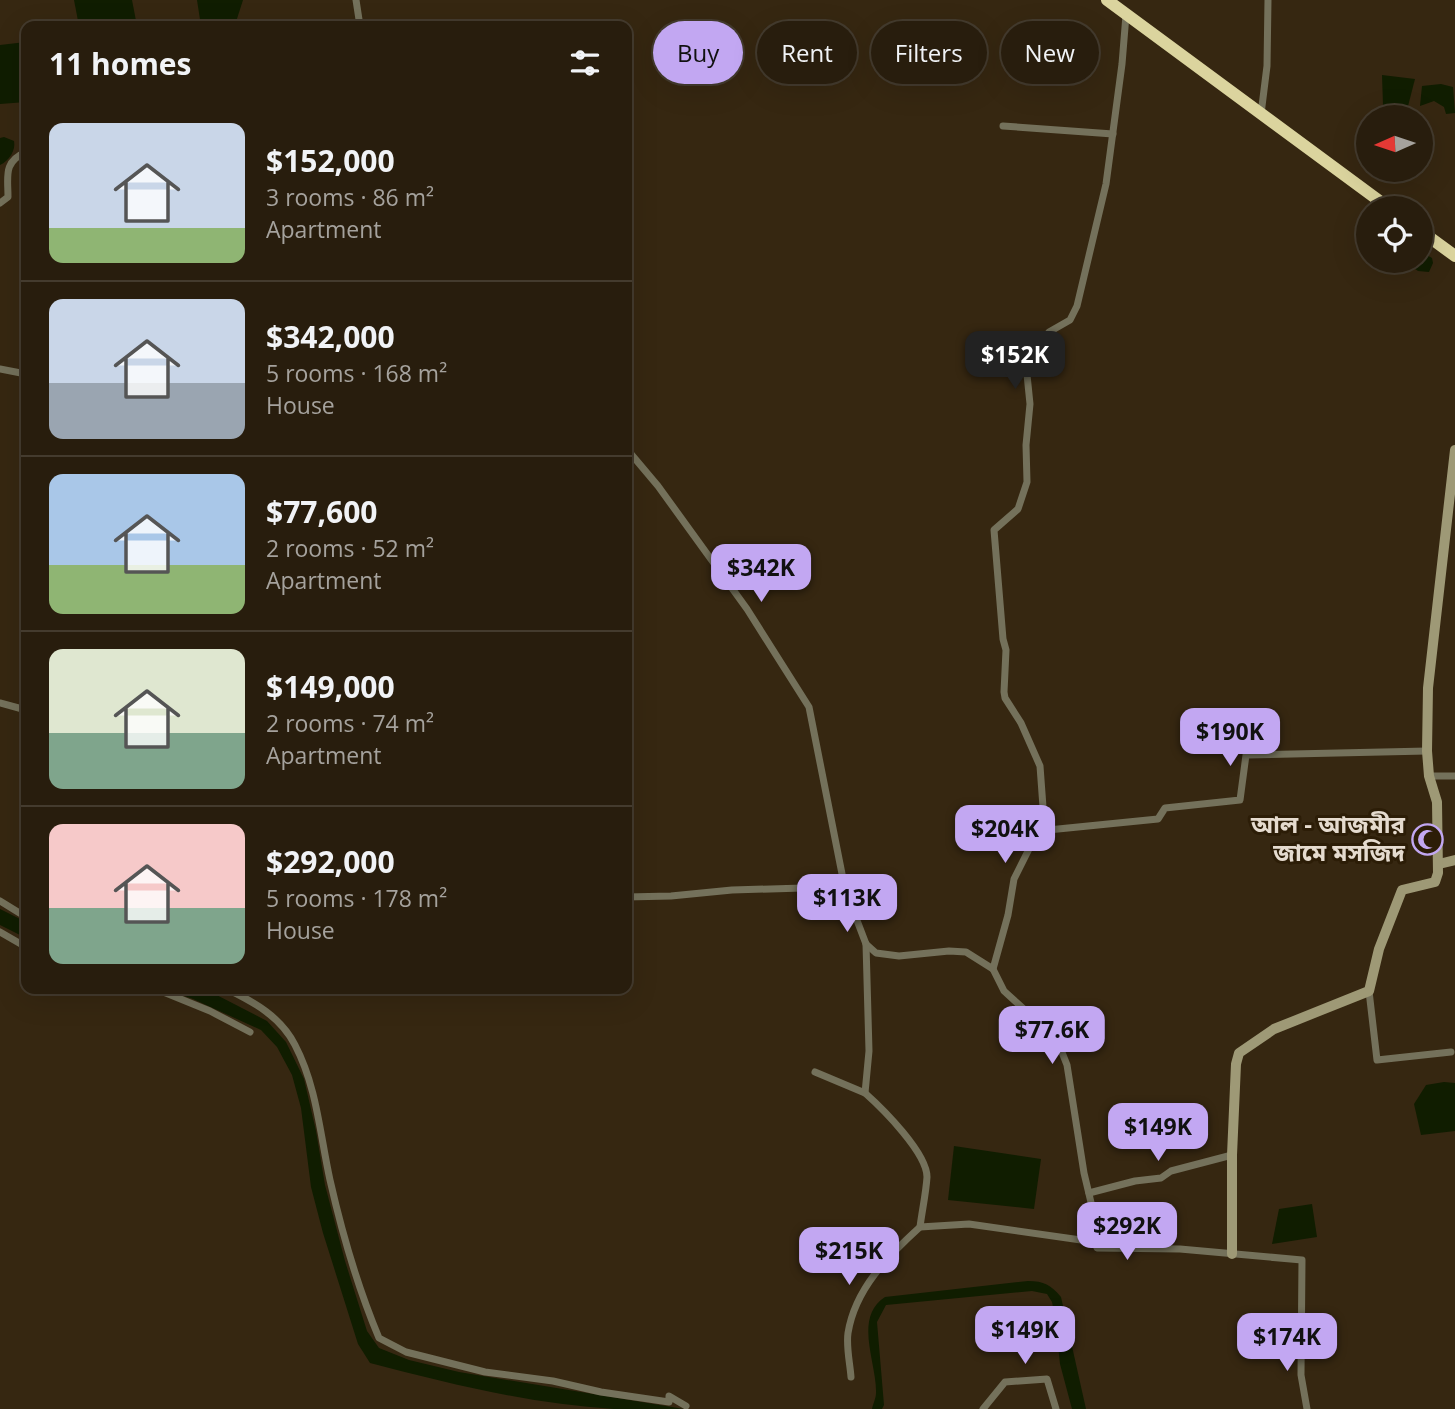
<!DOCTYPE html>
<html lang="en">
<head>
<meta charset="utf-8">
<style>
  body { margin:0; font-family:"Open Sans","Noto Sans Bengali",sans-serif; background:#302616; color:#f1f3f6; height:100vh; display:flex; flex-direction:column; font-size:26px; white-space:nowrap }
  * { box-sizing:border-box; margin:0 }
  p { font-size:23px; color:#a5a29d }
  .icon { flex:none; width:38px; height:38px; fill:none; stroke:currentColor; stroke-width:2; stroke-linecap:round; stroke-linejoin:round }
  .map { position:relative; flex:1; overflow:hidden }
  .details { position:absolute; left:21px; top:21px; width:611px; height:973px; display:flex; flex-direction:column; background:#281d0d; border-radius:14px; box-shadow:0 7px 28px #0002,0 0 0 2px #443b2e }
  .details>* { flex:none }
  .banner { position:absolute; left:653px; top:21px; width:665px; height:63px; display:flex; gap:14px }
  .needle { width:46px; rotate:267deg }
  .tools { position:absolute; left:1356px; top:105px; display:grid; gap:14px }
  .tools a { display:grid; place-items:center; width:77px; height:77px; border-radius:50%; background:#281d0d; box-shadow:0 7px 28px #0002,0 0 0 2px #443b2e; font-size:35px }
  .price { position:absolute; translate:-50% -60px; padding:0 16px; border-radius:14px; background:#c2a7f2; color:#111; font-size:23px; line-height:46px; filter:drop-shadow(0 2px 4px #0008) }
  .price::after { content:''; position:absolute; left:50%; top:42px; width:21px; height:16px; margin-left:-10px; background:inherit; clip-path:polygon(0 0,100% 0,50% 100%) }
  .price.on { background:#222; color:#fff }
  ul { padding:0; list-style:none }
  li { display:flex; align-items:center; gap:21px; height:175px; padding:0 28px }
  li+li { border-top:2px solid #443b2e }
  li span { display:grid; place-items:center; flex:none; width:196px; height:140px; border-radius:14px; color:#555 }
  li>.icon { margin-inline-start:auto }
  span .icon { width:84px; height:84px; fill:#fffc; stroke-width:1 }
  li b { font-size:30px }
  h2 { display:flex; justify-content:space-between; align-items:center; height:84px; padding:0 28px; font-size:30px }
  .chip { padding:0 24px; border-radius:32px; background:#281d0d; box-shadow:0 7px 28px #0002,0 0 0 2px #443b2e; font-size:24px; line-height:63px }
  .chip.on { background:#c2a7f2; color:#111 }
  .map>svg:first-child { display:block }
</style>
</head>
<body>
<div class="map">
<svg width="1455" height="1409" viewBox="0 0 1455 1409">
  <rect width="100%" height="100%" fill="#362711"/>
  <!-- water -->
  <g fill="#101d00">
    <path d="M74 0H132L137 26H79Z"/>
    <path d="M197 0H243L235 25 201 26Z"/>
    <path d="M26 42V102L0 104V45Z"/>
    <path d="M1382 75 1415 79 1407 110 1383 105Z"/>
    <path d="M1441 84 1453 87 1455 113 1446 114 1444 107 1434 101 1420 106 1422 86Z"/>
    <path d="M4 137 14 141C16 150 9 161 0 165V138Z"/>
    <path d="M1421 252 1432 258 1433 263 1429 272 1418 271 1414 268 1413 261H1421Z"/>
    <path d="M0 909 26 922V938L0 925Z"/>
    <path d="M164 989H205L267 1021 286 1042 304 1079 316 1131 325 1185 345 1261 367 1331 379 1348 409 1360 459 1372 684 1409C661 1409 637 1409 614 1409 532 1404 450 1384 370 1363L358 1344 323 1233 311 1187 301 1108 292 1075 277 1047 261 1030 193 999Z"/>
    <path d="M1444 1082 1455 1083V1131L1421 1135 1414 1104 1426 1085Z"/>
    <path d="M954 1146 1041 1159 1034 1209 948 1200Z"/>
    <path d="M1312 1204 1317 1237 1272 1244 1279 1209Z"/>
    <path d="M1028 1281C1044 1281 1051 1285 1061 1297L1086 1409H1072L1060 1364 1055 1317 1052 1302 1047 1294 1032 1291 886 1305 877 1322 884 1405 882 1409H872C873 1404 876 1398 876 1393 877 1363 853 1318 885 1297Z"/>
  </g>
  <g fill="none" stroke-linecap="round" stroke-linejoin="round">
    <!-- street -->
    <g stroke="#74715b" stroke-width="7">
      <path d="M356 0 360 26"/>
      <path d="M1261 114 1267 66 1268 0"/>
      <path d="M1003 126 1113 134"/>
      <path d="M0 203 8 197C8 176 3 162 26 152"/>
      <path d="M0 369 26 374"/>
      <path d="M626 448 658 486 747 609 809 707 845 889 866 944 876 953 899 956 949 951 966 952 993 969 1004 991 1025 1010 1030 1021 1052 1027 1067 1065 1084 1173 1094 1215 1095 1242 1097 1248 1180 1249 1302 1260 1301 1375 1307 1409"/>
      <path d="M0 703 26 710"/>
      <path d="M1429 776H1455"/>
      <path d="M1038 831 1158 819 1165 808 1240 800 1246 755 1427 751"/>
      <path d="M626 897 671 896 732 890 836 887 845 889"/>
      <path d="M0 901 26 917"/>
      <path d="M0 932 26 947"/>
      <path d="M866 944 869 1051 865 1093C883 1109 927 1153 927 1177 926 1193 922 1211 920 1227L969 1224 1095 1242"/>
      <path d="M993 969 1008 915 1014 879 1038 831 1043 807 1040 766 1021 723 1005 698 1004 692 1006 650 1003 639 994 530 1018 509 1027 482 1026 445 1030 404 1026 365 1049 332 1070 320 1077 306 1106 184 1122 64 1126 15"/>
      <path d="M156 989 210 1011 250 1032"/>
      <path d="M227 989C254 1002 281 1017 295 1045 317 1087 320 1135 330 1180 342 1233 358 1288 379 1338L406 1352 485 1372 553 1381 601 1392 669 1402V1396L686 1406"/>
      <path d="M1369 991 1377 1060 1451 1052"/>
      <path d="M815 1072 865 1093"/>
      <path d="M1089 1193 1135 1181 1161 1178 1171 1171 1232 1155"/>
      <path d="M851 1377C850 1363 846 1347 848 1333 855 1289 888 1256 920 1227"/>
      <path d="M983 1409 1005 1382 1047 1379 1056 1409"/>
    </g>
    <!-- secondary -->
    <g stroke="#9e9976" stroke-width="10">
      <path d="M1439 864 1455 860"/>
      <path d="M1232 1254V1155L1236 1064 1239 1053 1274 1029 1369 991 1379 949 1402 890 1435 882 1438 873 1437 802 1429 776 1427 751 1428 688 1455 450"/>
    </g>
    <!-- highway -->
    <g stroke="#dbd49e" stroke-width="12">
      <path d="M1107 0 1389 208"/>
      <path d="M1421 231 1455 256"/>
    </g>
  </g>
  <!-- icons -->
  <defs>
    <symbol id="mosque-ring" viewBox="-11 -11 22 22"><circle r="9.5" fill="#2c1d07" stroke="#c2a7f2" stroke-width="1.5"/><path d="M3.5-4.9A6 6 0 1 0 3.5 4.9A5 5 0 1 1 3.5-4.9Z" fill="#c2a7f2"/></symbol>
  </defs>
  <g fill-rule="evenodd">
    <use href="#mosque-ring" x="1410" y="822" width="35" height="35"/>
  </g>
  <g text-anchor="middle" stroke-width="6" stroke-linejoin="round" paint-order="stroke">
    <!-- poi labels -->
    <g font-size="24" font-weight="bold" fill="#e5dbcf" stroke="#2c1d07" text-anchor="end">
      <text x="1405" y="833">আল - আজমীর<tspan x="1405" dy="28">জামে মসজিদ</tspan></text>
    </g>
  </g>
</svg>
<div class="tools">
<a><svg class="needle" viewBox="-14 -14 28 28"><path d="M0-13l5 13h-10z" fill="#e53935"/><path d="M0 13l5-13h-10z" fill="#a5a29d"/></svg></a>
<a><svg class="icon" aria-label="locate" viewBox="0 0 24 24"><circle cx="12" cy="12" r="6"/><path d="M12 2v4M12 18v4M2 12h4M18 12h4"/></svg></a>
</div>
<b class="price on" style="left:1015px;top:391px">$152K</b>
<b class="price" style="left:761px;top:604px">$342K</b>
<b class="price" style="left:1230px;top:768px">$190K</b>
<b class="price" style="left:1005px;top:865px">$204K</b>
<b class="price" style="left:847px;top:934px">$113K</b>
<b class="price" style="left:1052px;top:1066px">$77.6K</b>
<b class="price" style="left:1158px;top:1163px">$149K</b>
<b class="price" style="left:1127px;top:1262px">$292K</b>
<b class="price" style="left:849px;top:1287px">$215K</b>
<b class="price" style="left:1025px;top:1366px">$149K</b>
<b class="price" style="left:1287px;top:1373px">$174K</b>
<div class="banner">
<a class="chip on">Buy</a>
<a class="chip">Rent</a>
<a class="chip">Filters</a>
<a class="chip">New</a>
</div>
<section class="details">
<h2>11 homes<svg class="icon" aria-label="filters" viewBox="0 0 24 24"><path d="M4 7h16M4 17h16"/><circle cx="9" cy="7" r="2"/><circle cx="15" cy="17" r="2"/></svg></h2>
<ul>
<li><span style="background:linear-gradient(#c9d6e8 75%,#8fb573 0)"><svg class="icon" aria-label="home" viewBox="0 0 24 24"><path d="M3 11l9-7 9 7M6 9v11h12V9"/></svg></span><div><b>$152,000</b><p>3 rooms · 86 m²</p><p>Apartment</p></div></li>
<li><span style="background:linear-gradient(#c9d6e8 60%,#9aa5b1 0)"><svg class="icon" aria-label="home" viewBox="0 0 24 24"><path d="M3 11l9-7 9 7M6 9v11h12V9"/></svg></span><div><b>$342,000</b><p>5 rooms · 168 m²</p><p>House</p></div></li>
<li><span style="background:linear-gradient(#a9c7e8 65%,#8fb573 0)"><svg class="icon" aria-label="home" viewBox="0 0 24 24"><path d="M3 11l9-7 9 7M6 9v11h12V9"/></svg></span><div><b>$77,600</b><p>2 rooms · 52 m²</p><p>Apartment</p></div></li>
<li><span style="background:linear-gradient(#dfe7d0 60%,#7fa58c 0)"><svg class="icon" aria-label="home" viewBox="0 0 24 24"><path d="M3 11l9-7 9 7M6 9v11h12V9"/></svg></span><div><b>$149,000</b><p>2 rooms · 74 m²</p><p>Apartment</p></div></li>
<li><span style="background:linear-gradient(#f6c9c9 60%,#7fa58c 0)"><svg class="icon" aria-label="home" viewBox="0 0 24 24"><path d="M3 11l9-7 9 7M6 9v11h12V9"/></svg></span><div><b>$292,000</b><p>5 rooms · 178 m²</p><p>House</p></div></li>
</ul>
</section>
</div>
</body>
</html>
